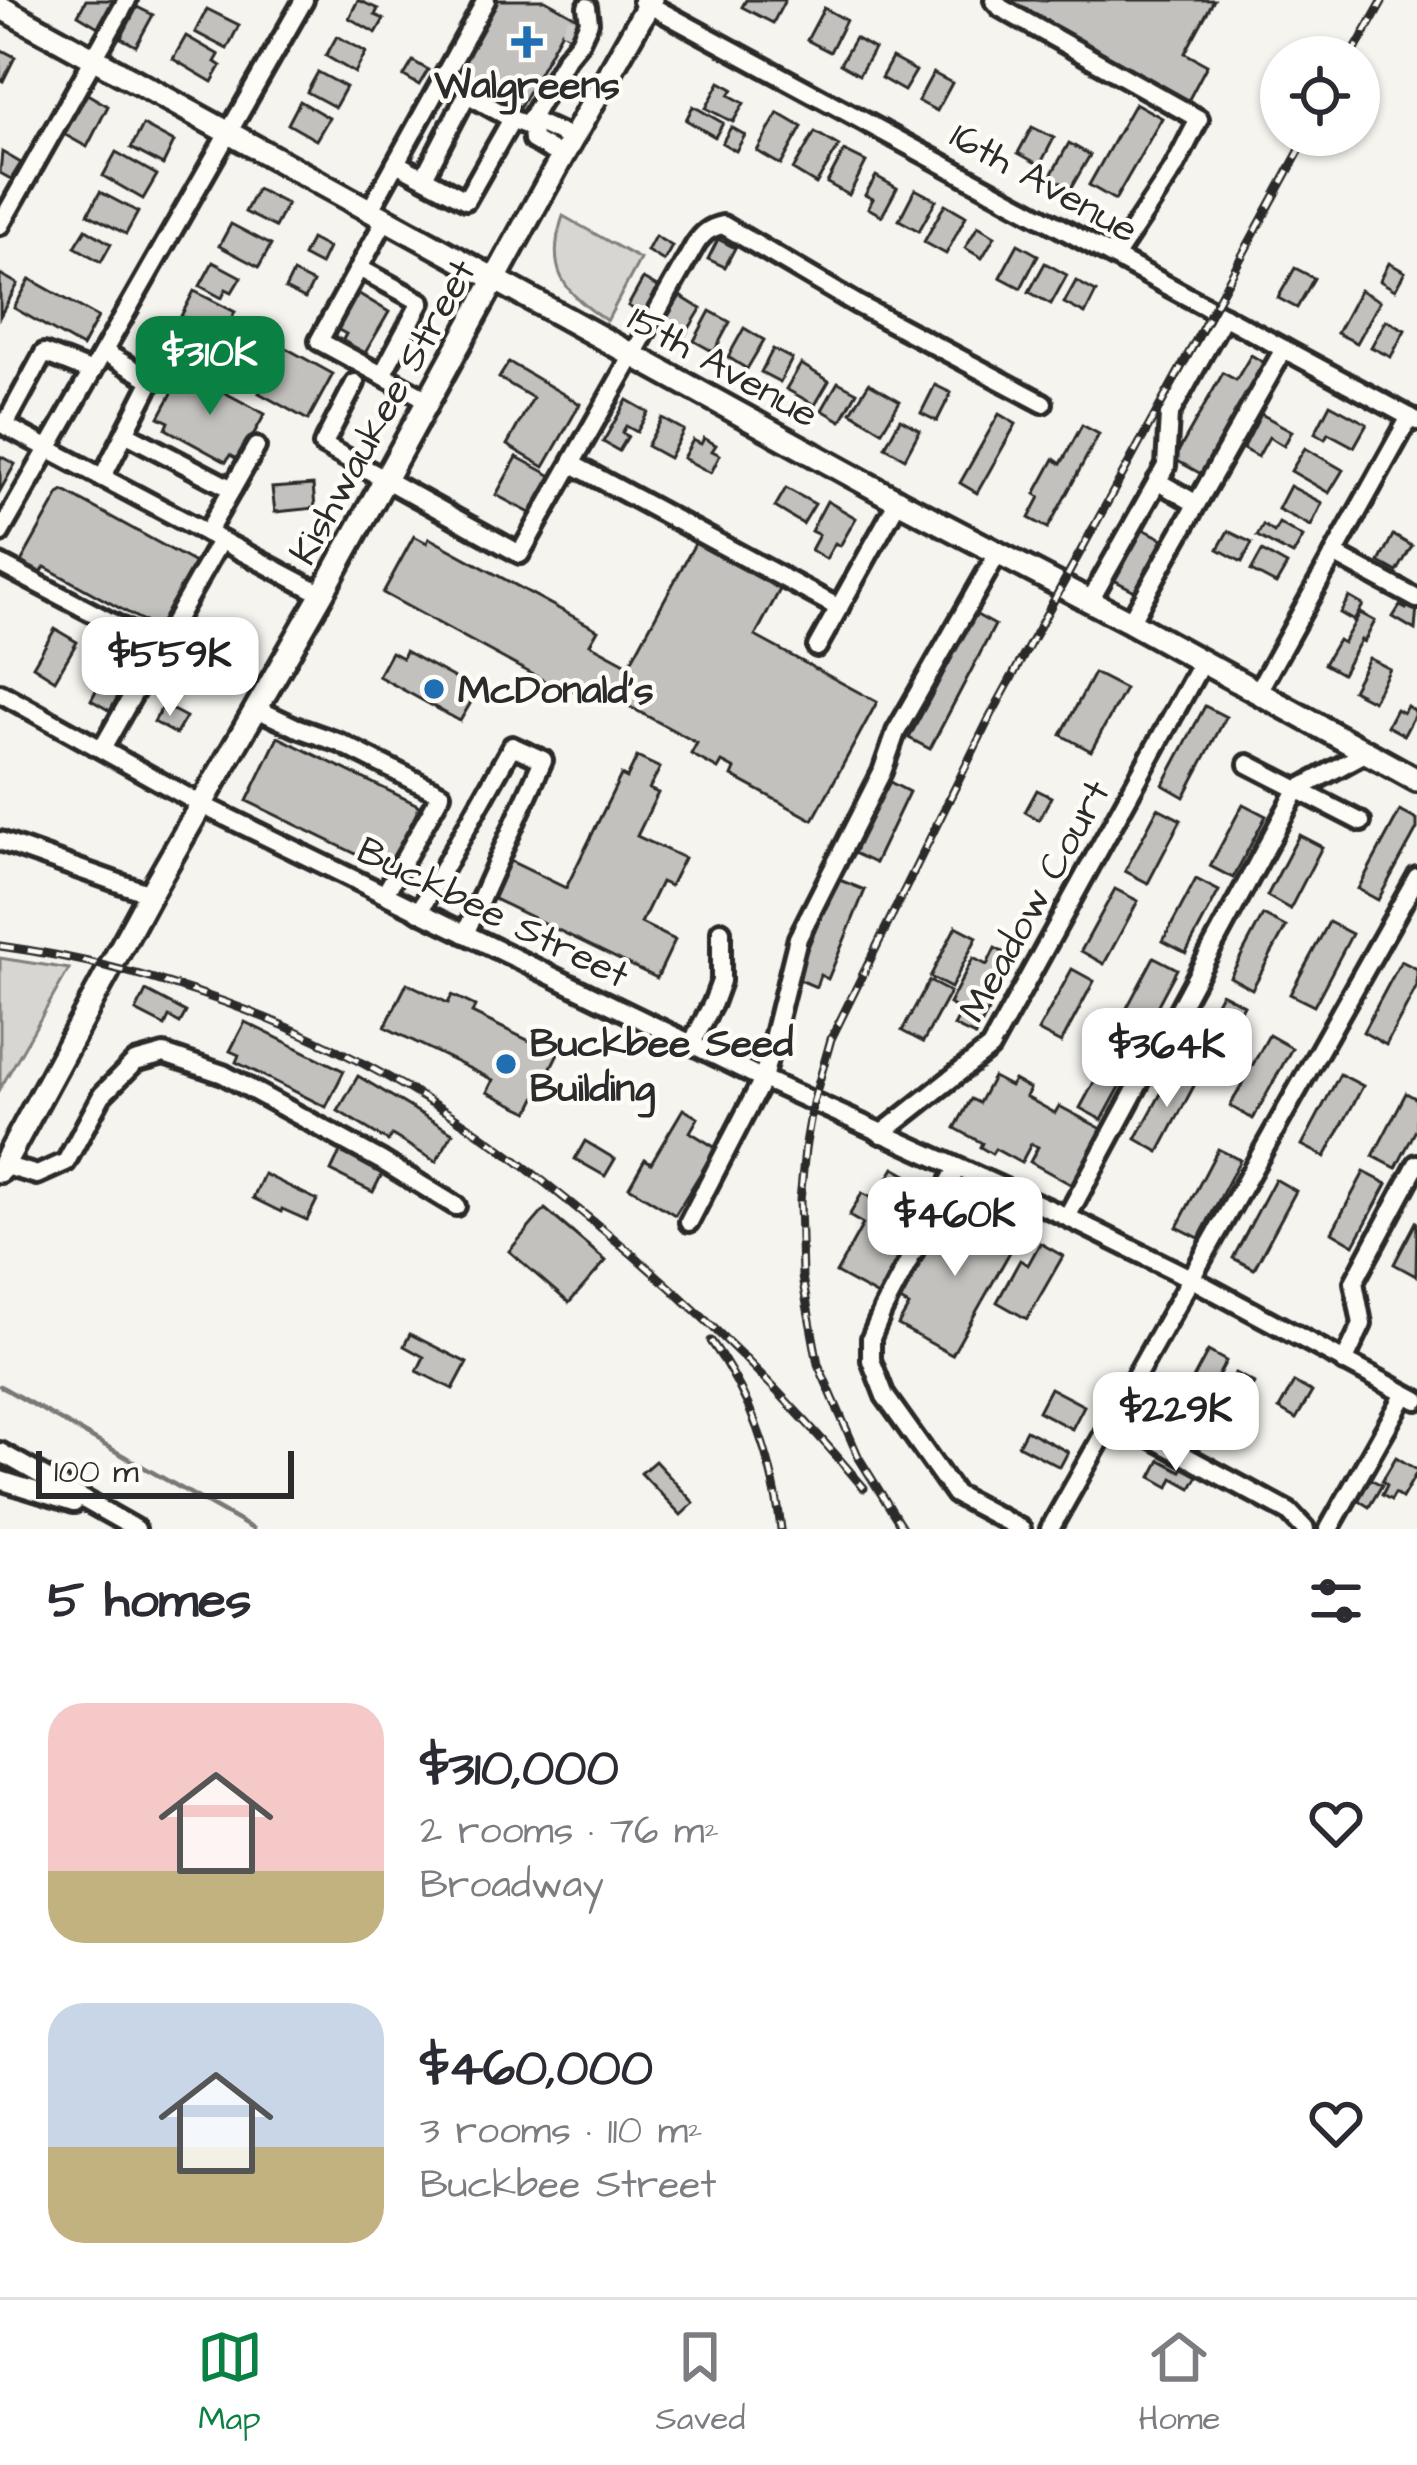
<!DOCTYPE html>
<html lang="en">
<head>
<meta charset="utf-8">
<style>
  body { margin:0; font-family:"Architects Daughter",sans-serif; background:#f2f2f3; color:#2b2b33; height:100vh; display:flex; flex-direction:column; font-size:45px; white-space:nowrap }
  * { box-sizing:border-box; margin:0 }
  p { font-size:39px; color:#7c7c81 }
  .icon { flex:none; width:66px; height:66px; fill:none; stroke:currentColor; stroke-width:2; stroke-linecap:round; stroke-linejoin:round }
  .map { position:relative; height:1529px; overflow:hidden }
  .panel { display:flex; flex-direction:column; background:#fff; flex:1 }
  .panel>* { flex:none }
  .fabs { position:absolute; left:1260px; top:36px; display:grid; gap:24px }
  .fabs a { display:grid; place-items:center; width:120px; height:120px; border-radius:50%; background:#fff; box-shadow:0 3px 9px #0004; font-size:60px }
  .scale { position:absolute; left:36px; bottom:30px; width:258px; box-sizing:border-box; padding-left:12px; border:6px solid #2b2b2b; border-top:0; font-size:33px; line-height:42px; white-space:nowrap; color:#2b2b2b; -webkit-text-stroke:9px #fdfcf7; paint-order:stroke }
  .price { position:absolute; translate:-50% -102px; padding:0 27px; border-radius:24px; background:#fff; color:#222; font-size:39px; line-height:78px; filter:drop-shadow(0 3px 6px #0008) }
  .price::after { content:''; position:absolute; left:50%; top:72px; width:36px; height:27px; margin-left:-18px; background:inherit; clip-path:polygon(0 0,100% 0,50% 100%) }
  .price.selected { background:#0b8043; color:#fff }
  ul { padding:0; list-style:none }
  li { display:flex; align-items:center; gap:36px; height:300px; padding:0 48px }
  li span { display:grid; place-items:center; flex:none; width:336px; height:240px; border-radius:36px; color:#555 }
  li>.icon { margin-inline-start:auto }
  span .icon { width:144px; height:144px; fill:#fffc; stroke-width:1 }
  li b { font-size:51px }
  h2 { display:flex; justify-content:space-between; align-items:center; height:144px; padding:0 48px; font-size:51px }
  .dock { display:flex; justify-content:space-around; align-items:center; height:168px; border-top:3px solid #e1e1e2; background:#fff; font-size:33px; color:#7c7c81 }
  .dock a { display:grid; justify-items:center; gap:6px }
  .dock .selected { color:#0b8043 }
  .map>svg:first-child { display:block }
</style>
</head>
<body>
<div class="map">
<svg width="1417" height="1529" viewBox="0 0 1417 1529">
  <rect width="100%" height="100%" fill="#f5f4ef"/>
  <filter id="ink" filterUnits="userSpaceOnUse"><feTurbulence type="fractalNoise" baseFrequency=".00833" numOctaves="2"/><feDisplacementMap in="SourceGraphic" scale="24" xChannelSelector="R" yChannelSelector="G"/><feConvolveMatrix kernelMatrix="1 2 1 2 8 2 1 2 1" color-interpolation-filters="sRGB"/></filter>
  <g filter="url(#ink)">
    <!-- green -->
    <g fill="#d7d6d2" stroke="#81807e" stroke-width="3">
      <path d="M563 216 640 259 607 321C563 292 545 270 563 216Z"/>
      <path d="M0 958 69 969 0 1089Z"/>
    </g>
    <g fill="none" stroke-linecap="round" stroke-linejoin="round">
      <!-- stream -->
      <path stroke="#797877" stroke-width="4.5" d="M0 1386 253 1529"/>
    </g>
    <!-- building -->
    <g fill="#c2c1be" stroke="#2b2b2b" stroke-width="3">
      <path d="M86 0H113L98 27 78 15Z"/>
      <path d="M358 0 378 9 375 15 384 19 376 33 349 18Z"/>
      <path d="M489 0H545L583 21 574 38 562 31 520 107 451 69Z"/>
      <path d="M746 0H785L773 23 742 7Z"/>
      <path d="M1014 0H1214L1185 53 1207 65 1188 101 1011 5Z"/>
      <path d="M137 7 153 15 136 46 121 38Z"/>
      <path d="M824 8 846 20 830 52 807 40Z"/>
      <path d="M207 9 239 25 227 49 195 32Z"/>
      <path d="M186 36 219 55 215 62 221 66 212 82 173 59Z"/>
      <path d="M337 36 366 52 355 73 326 56Z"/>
      <path d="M855 38 874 49 859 75 840 64Z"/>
      <path d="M0 49 15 57 3 81 0 79Z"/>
      <path d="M892 58 916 71 904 91 881 78Z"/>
      <path d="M413 61 428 70 419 85 404 76Z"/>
      <path d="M318 72 346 87 335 107 307 92Z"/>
      <path d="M933 73 952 83 937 111 918 101Z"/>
      <path d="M720 82 733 89 729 95 744 103 733 122 706 108Z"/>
      <path d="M82 91 108 106 87 147 60 132Z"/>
      <path d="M300 101 329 118 316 140 288 124Z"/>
      <path d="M1135 103 1162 118 1115 200 1089 185Z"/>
      <path d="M693 106 723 123 715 137 686 120Z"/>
      <path d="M778 113 802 127 781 165 757 151Z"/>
      <path d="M143 125 174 142 163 165 131 148Z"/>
      <path d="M731 127 745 135 736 151 722 143Z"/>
      <path d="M1032 127 1054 138 1040 165 1018 153Z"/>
      <path d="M815 132 839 146 816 184 793 170Z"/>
      <path d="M1069 143 1090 155 1071 188 1050 177Z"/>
      <path d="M844 151 866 162 849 195 827 183Z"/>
      <path d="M2 152 21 163 11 179 0 173Z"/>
      <path d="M116 152 157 175 143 199 103 176Z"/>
      <path d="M876 176 897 188 882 216 868 208 873 199 865 195Z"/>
      <path d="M257 189 287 204 275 227 245 212Z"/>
      <path d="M915 189 936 200 919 231 899 220Z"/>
      <path d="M100 192 138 212 126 234 88 214Z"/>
      <path d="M945 204 966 216 946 254 924 242Z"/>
      <path d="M231 224 271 245 259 267 219 246Z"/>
      <path d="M978 226 995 236 982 258 965 248Z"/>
      <path d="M86 229 111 244 101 262 75 247Z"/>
      <path d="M655 236 672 246 664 261 647 251Z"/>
      <path d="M311 239 328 248 320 265 303 256Z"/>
      <path d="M718 239 735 248 725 267 708 259Z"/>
      <path d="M1018 244 1038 255 1021 288 1000 277Z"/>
      <path d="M213 262 241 277 232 292 226 289 222 298 200 286Z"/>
      <path d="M1045 263 1067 275 1051 304 1029 292Z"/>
      <path d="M1389 263 1405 272 1395 290 1380 281Z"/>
      <path d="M1295 268 1314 278 1297 308 1278 298Z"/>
      <path d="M293 273 313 283 305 299 285 289Z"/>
      <path d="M0 274 18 284 0 316Z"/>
      <path d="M30 279 98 317 82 347 14 308Z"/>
      <path d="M643 279 659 288 644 315 628 306Z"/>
      <path d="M1076 281 1096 292 1085 314 1064 303Z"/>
      <path d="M1360 290 1380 301 1357 343 1337 333Z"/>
      <path d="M194 291 235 312 222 337 181 316Z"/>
      <path d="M356 292 389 312 361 360 339 347 346 334 335 328Z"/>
      <path d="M680 296 701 309 682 340 661 328Z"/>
      <path d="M710 311 730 322 714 352 694 341Z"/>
      <path d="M178 320 218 345 203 369 163 344Z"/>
      <path d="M1386 320 1405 330 1391 357 1371 347Z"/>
      <path d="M744 328 764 340 747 369 728 357Z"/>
      <path d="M284 347 333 374 308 420 259 393Z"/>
      <path d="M773 349 792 359 780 382 761 372Z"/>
      <path d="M1251 355 1268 365 1205 476 1174 459 1223 373 1236 380Z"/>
      <path d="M509 362 580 404 544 467 507 445 533 398 499 378Z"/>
      <path d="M801 364 829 381 815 405 786 389Z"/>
      <path d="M184 371 265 414 239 460 230 455 226 462 166 429 169 422 159 417Z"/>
      <path d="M838 382 857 392 841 421 822 410Z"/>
      <path d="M869 383 900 401 882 431 851 412Z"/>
      <path d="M935 385 951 393 937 421 921 413Z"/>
      <path d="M627 400 648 412 637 432 626 426 622 433 628 436 619 451 603 442Z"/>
      <path d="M1330 404 1367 424 1354 447 1328 433 1325 439 1315 433Z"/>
      <path d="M999 414 1016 424 977 493 960 483Z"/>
      <path d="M1261 414 1292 431 1284 446 1269 437 1258 457 1243 449Z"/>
      <path d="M662 418 684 430 669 458 647 446Z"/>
      <path d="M900 419 920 430 905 458 885 447Z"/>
      <path d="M1082 425 1099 434 1048 528 1029 518 1040 497 1035 494 1054 459 1061 464Z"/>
      <path d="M704 438 716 445 712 451 720 455 711 473 683 458 693 440 701 444Z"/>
      <path d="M1305 448 1343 470 1329 493 1291 471Z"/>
      <path d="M0 456 15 464 0 491Z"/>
      <path d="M517 457 552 476 532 514 496 495Z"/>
      <path d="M313 485 315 508 275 512 272 488Z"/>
      <path d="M1290 486 1322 503 1311 526 1278 509Z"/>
      <path d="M786 488 815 504 803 524 775 507Z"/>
      <path d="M64 491 197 564 161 631 45 567 41 573 21 562 59 494Z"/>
      <path d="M827 501 856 518 840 546 835 543 826 559 811 550 819 535 811 531Z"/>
      <path d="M1279 523 1303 537 1293 555 1257 536 1263 525 1274 532Z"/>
      <path d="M1139 527 1163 539 1135 591 1112 579Z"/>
      <path d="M1228 531 1252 543 1242 562 1218 549Z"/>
      <path d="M1393 535 1412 546 1397 572 1379 562Z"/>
      <path d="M414 536 427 543 429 538 598 630 590 644 629 665 699 536 784 582 755 636 877 702 813 820 732 776 735 769 722 762 718 769 691 754 697 743 591 686 585 696 568 687 565 692 383 593Z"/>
      <path d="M1262 551 1287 565 1276 584 1251 571Z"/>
      <path d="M1349 597 1363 605 1354 621 1340 613Z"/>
      <path d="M1410 602 1417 606 1415 630 1393 617 1400 606 1406 609Z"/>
      <path d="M1360 613 1375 621 1364 642 1361 640 1342 674 1324 664 1338 640 1343 643Z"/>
      <path d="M975 614 995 625 930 749 909 738Z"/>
      <path d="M55 629 77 642 55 680 33 666Z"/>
      <path d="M405 651 469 686 465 692 474 697 460 721 378 676 391 652 402 658Z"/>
      <path d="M1369 658 1390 669 1373 701 1352 690Z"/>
      <path d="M108 668 128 678 110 711 91 700Z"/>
      <path d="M1094 673 1125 689 1091 751 1061 735Z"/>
      <path d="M163 705 186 717 176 734 154 722Z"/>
      <path d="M1205 706 1226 717 1184 797 1163 785Z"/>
      <path d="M1407 706 1416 712 1404 735 1387 726 1396 709 1403 713Z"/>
      <path d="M278 737 420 806 389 870 247 801Z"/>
      <path d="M637 757 660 768 649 789 658 793 637 836 684 858 670 886 661 882 641 923 675 940 657 978 490 897 508 860 566 888 621 775 627 778Z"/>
      <path d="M888 781 909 792 875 863 854 853Z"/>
      <path d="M1037 790 1051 797 1039 820 1025 812Z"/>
      <path d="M1243 804 1266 816 1233 878 1210 866Z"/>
      <path d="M1158 808 1181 820 1148 883 1125 871Z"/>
      <path d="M1400 811 1417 820V829L1378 900 1358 889Z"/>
      <path d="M1299 835 1322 847 1290 909 1267 896Z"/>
      <path d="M837 879 865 890 828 979 820 975 816 987 795 978Z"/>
      <path d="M1196 879 1219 891 1186 953 1163 941Z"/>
      <path d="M1115 889 1138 901 1104 964 1081 951Z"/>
      <path d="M1263 915 1286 927 1252 989 1230 977Z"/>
      <path d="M1329 922 1352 934 1314 1006 1290 994Z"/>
      <path d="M956 926 977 937 951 988 930 977Z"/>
      <path d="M995 948 1016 959 975 1036 954 1026 962 1011 949 1004 973 958 987 965Z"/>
      <path d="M1154 957 1177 969 1144 1031 1121 1019Z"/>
      <path d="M1401 961 1417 969V986L1386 1045 1363 1032Z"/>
      <path d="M1072 969 1094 981 1061 1043 1038 1031Z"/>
      <path d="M929 981 950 992 923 1042 902 1031Z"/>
      <path d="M407 983 448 1003 452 995 475 1006 472 1013 538 1045 542 1038 561 1047 529 1112 487 1092 493 1080 385 1027Z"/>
      <path d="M146 991 186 1012 180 1023 169 1017 165 1026 136 1011Z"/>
      <path d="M1221 993 1244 1005 1211 1067 1188 1055Z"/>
      <path d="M245 1022 344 1071 326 1107 236 1062 239 1055 230 1051Z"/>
      <path d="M1269 1035 1292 1048 1253 1119 1230 1106Z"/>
      <path d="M1118 1038 1140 1050 1102 1120 1080 1108Z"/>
      <path d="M1175 1068 1197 1080 1159 1152 1136 1139Z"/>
      <path d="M1340 1074 1363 1086 1325 1157 1302 1145Z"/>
      <path d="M358 1076 453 1133 436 1162 392 1135 388 1141 338 1111Z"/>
      <path d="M993 1077 1010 1086 1014 1080 1030 1089 1026 1097 1055 1113 1059 1106 1104 1130 1074 1186 1030 1162 1038 1147 1031 1144 1021 1163 995 1149 992 1154 980 1147 982 1143 955 1128 971 1099 979 1103Z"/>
      <path d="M1406 1093 1417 1099V1128L1396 1168 1373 1156Z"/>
      <path d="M683 1109 698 1118 690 1132 716 1148 675 1215 629 1187 645 1159 651 1163Z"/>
      <path d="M585 1141 615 1159 605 1176 575 1159Z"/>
      <path d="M1218 1149 1240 1160 1199 1238 1177 1227Z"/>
      <path d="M340 1152 383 1172 373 1192 331 1171Z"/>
      <path d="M894 1168 930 1188 899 1243 908 1248 880 1297 836 1273 863 1224 849 1216 862 1193 875 1200Z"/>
      <path d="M1364 1172 1387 1184 1354 1245 1332 1232Z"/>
      <path d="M264 1174 317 1200 307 1220 282 1209 281 1212 253 1198Z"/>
      <path d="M1275 1179 1296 1191 1254 1269 1233 1258Z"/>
      <path d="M966 1204 1020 1234 952 1355 898 1325 909 1306 895 1298 928 1241 941 1248Z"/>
      <path d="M545 1209 606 1261 569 1303 509 1251Z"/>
      <path d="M1416 1222 1417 1223 1416 1276 1394 1264Z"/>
      <path d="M1040 1243 1063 1256 1027 1319 997 1302 1020 1260 1028 1265Z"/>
      <path d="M410 1334 467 1363 453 1389 417 1371 424 1357 404 1346Z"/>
      <path d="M1208 1351 1226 1361 1209 1393 1191 1383Z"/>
      <path d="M1235 1373 1254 1383 1242 1406 1228 1398 1233 1388 1229 1386Z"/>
      <path d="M1294 1382 1312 1392 1296 1419 1279 1409Z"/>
      <path d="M1050 1388 1084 1406 1072 1429 1038 1411Z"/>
      <path d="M1026 1430 1068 1452 1060 1467 1018 1445Z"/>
      <path d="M1396 1457 1417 1470V1472L1402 1498 1395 1493 1391 1500 1382 1495 1387 1485 1382 1481Z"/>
      <path d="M1160 1460 1181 1471 1186 1462 1201 1471 1191 1488 1173 1478 1169 1487 1151 1477Z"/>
      <path d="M655 1461 694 1503 681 1515 641 1473Z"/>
      <path d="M1370 1479 1382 1485 1369 1507 1358 1500Z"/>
    </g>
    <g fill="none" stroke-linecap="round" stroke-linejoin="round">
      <!-- minor-tunnel -->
      <path stroke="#cdccc8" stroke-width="16" stroke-dasharray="16 8" stroke-linecap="butt" d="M569 35 577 18"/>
      <defs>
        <g id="minor">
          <path d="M994 0 1001 8 1199 119 1174 168 1115 257"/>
          <path d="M642 1 1417 421"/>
          <path d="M527 125 566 58 580 41 589 22 587 7"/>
          <path d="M532 128 533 140 562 157"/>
          <path d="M396 163 466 200 512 119 532 128 538 123 573 139"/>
          <path d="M424 177 467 94 512 119"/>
          <path d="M370 210 486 0"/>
          <path d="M0 225 127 0"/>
          <path d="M359 268 385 220"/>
          <path d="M104 352 152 380 125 433"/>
          <path d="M382 375 421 302 359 268 319 341 428 400"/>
          <path d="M355 383 323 445 520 554 695 245C703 233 709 228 723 225L857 304 1043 403"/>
          <path d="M0 423 322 594"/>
          <path d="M5 425 44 353 92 372"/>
          <path d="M572 464 839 608"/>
          <path d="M102 478 125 433 232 489 207 533"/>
          <path d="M1157 481 1195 503"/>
          <path d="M232 489 256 447"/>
          <path d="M0 533 304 0"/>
          <path d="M1334 554 1417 599"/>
          <path d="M0 564 160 648"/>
          <path d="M1090 601 1166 466 1169 415 1224 316"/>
          <path d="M1130 622 1284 349"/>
          <path d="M817 647 898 501"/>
          <path d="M0 693 202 805 763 1079 1067 1217 1190 1278 1417 1400"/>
          <path d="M1257 693 1410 417"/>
          <path d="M257 709 295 727 340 743 441 794 385 894"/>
          <path d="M102 749 220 541"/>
          <path d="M1248 764 1361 822"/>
          <path d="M0 841 150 894"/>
          <path d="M419 912 512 746 543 760 465 934"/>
          <path d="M691 1045 713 1003 721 981V931"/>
          <path d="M881 1134 990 1048 1202 662"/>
          <path d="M3 1165 37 1175 66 1162 102 1095 135 1062 164 1054 223 1074 382 1161 456 1206"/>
          <path d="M957 1168 883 1310 871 1338V1360L885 1396 955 1494 1021 1529"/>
          <path d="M1067 1217 1297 790 1365 753"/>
          <path d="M689 1222 763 1079 798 938 882 772 896 732 998 553"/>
          <path d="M1344 1362 1362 1324 1354 1282 1417 1164"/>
          <path d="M1113 1417 1289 1512 1305 1529"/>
          <path d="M0 1452 136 1529"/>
          <path d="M0 1480 74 1503"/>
          <path d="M1050 1529 1417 877"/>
          <path d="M1329 1529 1405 1394"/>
        </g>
        <g id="major">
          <path d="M0 7 898 501 1130 622 1417 780"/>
          <path d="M0 1171 150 894 322 594 562 157 651 0"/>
        </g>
      </defs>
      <!-- minor casing -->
      <use href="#minor" stroke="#2b2b2b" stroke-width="26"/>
      <!-- major casing -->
      <use href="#major" stroke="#2b2b2b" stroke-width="30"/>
      <!-- minor -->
      <use href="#minor" stroke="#fdfcf7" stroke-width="16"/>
      <!-- major -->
      <use href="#major" stroke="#fdfcf7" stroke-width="21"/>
      <defs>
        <g id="rail">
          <path d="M1351 57 1383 0"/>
          <path d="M0 946C152 967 302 1022 432 1103 492 1139 546 1183 600 1227 696 1306 784 1393 864 1488"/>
          <path d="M711 1341C752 1398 773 1460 781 1529"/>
          <path d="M903 1529 859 1458 818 1364 802 1277 800 1200 805 1149 813 1103 831 1039 989 719 1308 135"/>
        </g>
      </defs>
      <!-- rail casing -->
      <use href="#rail" stroke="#2b2b2b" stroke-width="9"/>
      <!-- rail -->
      <use href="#rail" stroke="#fdfcf7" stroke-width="4.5" stroke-dasharray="14" stroke-linecap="butt"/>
    </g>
  </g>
  <!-- markers -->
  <g fill="#1f6fb2" stroke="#fdfcf7" stroke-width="4.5">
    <path d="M521 24h12v12h12v12h-12v12h-12v-12h-12v-12h12z"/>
    <circle cx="434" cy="689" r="12"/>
    <circle cx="506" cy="1064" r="12"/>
  </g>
  <g text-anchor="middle" stroke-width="9" stroke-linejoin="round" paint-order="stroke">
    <!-- poi labels -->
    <g font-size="39" font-weight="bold" fill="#2b2b2b" stroke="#fdfcf7" text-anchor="start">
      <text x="527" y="98" text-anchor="middle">Walgreens</text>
      <text x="458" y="703">McDonald's</text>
      <text x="530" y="1056">Buckbee Seed<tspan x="530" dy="45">Building</tspan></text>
    </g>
    <!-- street labels -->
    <g font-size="39" fill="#2b2b2b" stroke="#fdfcf7">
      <text transform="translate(1045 181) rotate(29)" y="14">16th Avenue</text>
      <text transform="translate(724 365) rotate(29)" y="14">15th Avenue</text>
      <text transform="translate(381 411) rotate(-61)" y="14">Kishwaukee Street</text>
      <text transform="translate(1033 900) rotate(-61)" y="14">Meadow Court</text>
      <text transform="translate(494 911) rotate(26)" y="14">Buckbee Street</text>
    </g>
  </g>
</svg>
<div class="fabs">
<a><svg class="icon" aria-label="locate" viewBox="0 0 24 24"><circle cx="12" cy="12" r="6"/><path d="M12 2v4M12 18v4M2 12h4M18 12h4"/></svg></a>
</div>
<div class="scale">100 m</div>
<b class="price selected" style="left:210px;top:418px">$310K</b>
<b class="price" style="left:170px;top:719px">$559K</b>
<b class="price" style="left:1167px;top:1110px">$364K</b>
<b class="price" style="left:955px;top:1279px">$460K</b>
<b class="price" style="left:1176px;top:1474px">$229K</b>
</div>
<section class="panel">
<h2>5 homes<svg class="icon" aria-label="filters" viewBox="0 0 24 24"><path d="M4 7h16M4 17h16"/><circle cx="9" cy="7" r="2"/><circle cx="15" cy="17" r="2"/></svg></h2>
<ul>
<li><span style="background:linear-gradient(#f6c9c9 70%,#c2b280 0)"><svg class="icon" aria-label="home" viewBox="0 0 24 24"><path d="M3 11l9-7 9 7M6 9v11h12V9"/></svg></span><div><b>$310,000</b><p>2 rooms · 76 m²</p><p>Broadway</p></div><svg class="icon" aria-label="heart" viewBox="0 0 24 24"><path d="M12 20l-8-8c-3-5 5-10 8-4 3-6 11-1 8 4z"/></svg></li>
<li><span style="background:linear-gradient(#c9d6e8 60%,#c2b280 0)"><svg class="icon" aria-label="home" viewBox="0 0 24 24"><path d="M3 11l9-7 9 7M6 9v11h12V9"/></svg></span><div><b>$460,000</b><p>3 rooms · 110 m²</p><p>Buckbee Street</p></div><svg class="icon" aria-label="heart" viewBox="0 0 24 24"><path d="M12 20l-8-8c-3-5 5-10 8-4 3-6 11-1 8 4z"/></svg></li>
</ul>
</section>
<nav class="dock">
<a class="selected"><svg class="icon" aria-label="map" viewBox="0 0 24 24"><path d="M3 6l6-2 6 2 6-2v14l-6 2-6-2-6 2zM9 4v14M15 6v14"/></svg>Map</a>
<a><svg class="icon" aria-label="saved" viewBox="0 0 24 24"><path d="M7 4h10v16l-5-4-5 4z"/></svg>Saved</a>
<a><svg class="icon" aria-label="home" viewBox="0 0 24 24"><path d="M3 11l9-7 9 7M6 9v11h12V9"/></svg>Home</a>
</nav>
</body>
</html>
